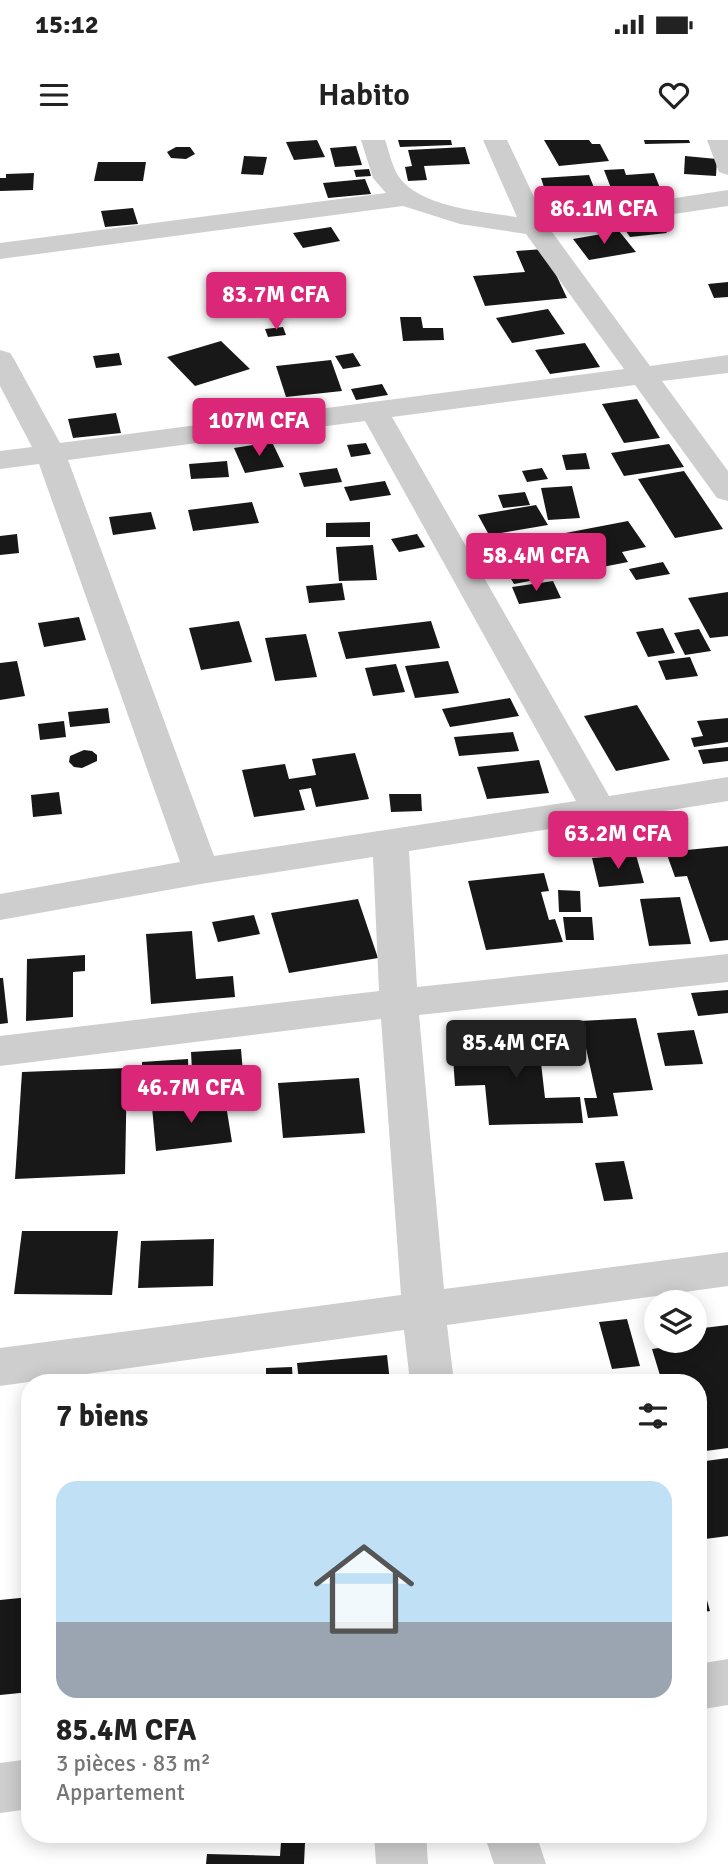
<!DOCTYPE html>
<html lang="fr">
<head>
<meta charset="utf-8">
<style>
  body { margin:0; font-family:Signika,sans-serif; background:#f6f6f6; color:#222; height:100vh; display:flex; flex-direction:column; font-size:26px; white-space:nowrap }
  * { box-sizing:border-box; margin:0 }
  p { font-size:23px; color:#767676 }
  .icon { flex:none; width:38px; height:38px; fill:none; stroke:currentColor; stroke-width:2; stroke-linecap:round; stroke-linejoin:round }
  .map { position:relative; flex:1; overflow:hidden }
  .sheet { position:absolute; left:21px; top:1234px; width:686px; height:469px; display:flex; flex-direction:column; background:#fff; border-radius:28px; box-shadow:0 4px 18px #0003 }
  .sheet>* { flex:none }
  .fabs { position:absolute; left:644px; top:1150px; display:grid; gap:14px }
  .fabs a { display:grid; place-items:center; width:63px; height:63px; border-radius:50%; background:#fff; box-shadow:0 4px 18px #0003; font-size:35px }
  .price { position:absolute; translate:-50% -60px; padding:0 16px; border-radius:7px; background:#db2777; color:#fff; font-size:23px; line-height:46px; filter:drop-shadow(0 2px 4px #0008) }
  .price::after { content:''; position:absolute; left:50%; top:42px; width:21px; height:16px; margin-left:-10px; background:inherit; clip-path:polygon(0 0,100% 0,50% 100%) }
  .price.selected { background:#222; color:#fff }
  ul { padding:0; list-style:none }
  li { display:grid; align-content:center; gap:14px; height:371px; padding:0 35px }
  li span { display:grid; place-items:center; height:217px; border-radius:21px; color:#555 }
  li>.icon { margin-inline-start:auto }
  span .icon { width:126px; height:126px; fill:#fffc; stroke-width:1 }
  li b { font-size:30px }
  h2 { display:flex; justify-content:space-between; align-items:center; height:84px; padding:0 35px; font-size:30px }
  .status { display:flex; justify-content:space-between; align-items:center; height:49px; padding:0 35px; background:#fff; direction:ltr }
  .status svg { height:19px; fill:currentColor }
  header { display:flex; justify-content:space-between; align-items:center; height:91px; padding:0 35px; background:#fff; font-size:32px; font-weight:600 }
  .map>svg:first-child { display:block }
</style>
</head>
<body>
<div class="status"><b>15:12</b><svg viewBox="0 0 49 12"><path d="M0 12V9h3v3zM5 12V6h3v6zM10 12V3h3v9zM15 12V0h3v12zM26 1h20v11H26zM47 4h2v5h-2z"/></svg></div>
<header><svg class="icon" aria-label="menu" viewBox="0 0 24 24"><path d="M4 6h16M4 12h16M4 18h16"/></svg>Habito<svg class="icon" aria-label="heart" viewBox="0 0 24 24"><path d="M12 20l-8-8c-3-5 5-10 8-4 3-6 11-1 8 4z"/></svg></header>
<div class="map">
<svg width="728" height="1724" viewBox="0 0 728 1724">
  <rect width="100%" height="100%" fill="#fff"/>
  <!-- building -->
  <g fill="#181818">
    <path d="M317 0 325 17 294 20 286 2Z"/>
    <path d="M398 0H451L452 5 400 7Z"/>
    <path d="M544 0H589L592 4H600L609 21 559 26Z"/>
    <path d="M644 0H689L690 3 645 4Z"/>
    <path d="M356 6 362 25 335 27 330 8Z"/>
    <path d="M176 7H190L195 14 186 19 171 18 167 12Z"/>
    <path d="M465 7 470 24 424 26 427 40 408 41 405 27 412 26 408 10Z"/>
    <path d="M244 16 267 17 263 35 241 34Z"/>
    <path d="M685 16 717 19 716 36 684 34Z"/>
    <path d="M98 22H146L143 41H94Z"/>
    <path d="M369 29 371 36 356 37 354 30Z"/>
    <path d="M624 29 626 35 654 33 662 53 614 56 604 30Z"/>
    <path d="M34 33 33 50 0 51V38H6V34Z"/>
    <path d="M589 35 595 50 573 51 576 59 548 60 541 38Z"/>
    <path d="M365 39 371 54 328 58 323 43Z"/>
    <path d="M133 68 138 84 105 87 101 71Z"/>
    <path d="M660 82 667 93 630 97 623 87Z"/>
    <path d="M331 87 340 101 303 108 293 93Z"/>
    <path d="M619 91 636 112 589 120 573 99Z"/>
    <path d="M544 109 567 158 485 166 473 136 525 132 516 111Z"/>
    <path d="M728 142V157L714 158 708 144Z"/>
    <path d="M548 169 565 194 512 203 496 178Z"/>
    <path d="M400 177H421L423 188H443L444 200 403 201Z"/>
    <path d="M283 187 286 195 268 197 265 189Z"/>
    <path d="M221 201 250 229 195 246 167 217Z"/>
    <path d="M585 203 600 227 550 234 535 210Z"/>
    <path d="M119 213 122 225 96 228 93 216Z"/>
    <path d="M353 213 361 226 343 229 335 216Z"/>
    <path d="M331 220 342 251 286 257 276 226Z"/>
    <path d="M382 244 388 255 356 260 351 249Z"/>
    <path d="M273 258 280 270 259 274 252 261Z"/>
    <path d="M637 259 660 298 624 303 602 264Z"/>
    <path d="M116 273 121 293 73 298 68 279Z"/>
    <path d="M272 302 284 327 245 333 234 308Z"/>
    <path d="M366 303 371 314 351 317 347 305Z"/>
    <path d="M669 304 684 327 624 336 611 313Z"/>
    <path d="M586 313 590 329 566 330 562 315Z"/>
    <path d="M227 321 229 337 191 339 189 324Z"/>
    <path d="M337 328 342 342 304 347 299 333Z"/>
    <path d="M542 328 548 339 527 342 522 331Z"/>
    <path d="M684 331 723 389 675 398 638 339Z"/>
    <path d="M385 341 391 355 350 361 344 347Z"/>
    <path d="M572 346 580 378 548 380 541 348Z"/>
    <path d="M525 352 530 365 503 368 498 355Z"/>
    <path d="M252 362 259 383 193 391 188 370Z"/>
    <path d="M536 365 548 385 489 395 478 375Z"/>
    <path d="M151 372 156 389 113 395 109 377Z"/>
    <path d="M628 381 646 407 622 412 628 422 592 429 589 425 553 432 556 436 514 444 492 407Z"/>
    <path d="M370 382V397H326V383Z"/>
    <path d="M17 394 19 413 0 415V396Z"/>
    <path d="M417 394 425 407 399 412 391 399Z"/>
    <path d="M373 405 377 440 339 441 336 407Z"/>
    <path d="M663 422 670 434 636 440 629 429Z"/>
    <path d="M553 441 561 458 519 464 512 447Z"/>
    <path d="M342 443 345 460 309 463 306 446Z"/>
    <path d="M728 452V496L710 498 688 458Z"/>
    <path d="M79 477 86 500 44 507 38 483Z"/>
    <path d="M239 481 252 522 201 530 189 488Z"/>
    <path d="M431 481 440 508 346 519 338 492Z"/>
    <path d="M663 488 675 513 648 517 636 492Z"/>
    <path d="M699 489 711 511 685 515 674 493Z"/>
    <path d="M306 494 317 537 275 541 265 498Z"/>
    <path d="M690 517 698 536 666 540 658 521Z"/>
    <path d="M17 521 25 556 0 560V523Z"/>
    <path d="M448 521 459 553 415 558 405 526Z"/>
    <path d="M396 524 405 552 373 556 365 528Z"/>
    <path d="M510 558 519 576 450 587 442 569Z"/>
    <path d="M637 565 670 620 616 631 584 576Z"/>
    <path d="M108 568 110 583 70 587 68 572Z"/>
    <path d="M728 578V602L694 607 691 598 703 596 697 581Z"/>
    <path d="M64 581 66 597 40 600 38 584Z"/>
    <path d="M513 592 519 611 459 616 454 597Z"/>
    <path d="M728 607V621L703 624 698 610Z"/>
    <path d="M84 610 92 611 97 615V621L82 628 74 627 69 622 70 616Z"/>
    <path d="M355 613 369 659 316 667 311 648 299 650 305 670 254 677 242 630 285 624 289 639 316 635 312 619Z"/>
    <path d="M539 620 549 653 487 659 477 627Z"/>
    <path d="M59 652 62 674 33 677 31 655Z"/>
    <path d="M389 654H421L422 671 391 672Z"/>
    <path d="M728 706V800L710 802 687 736 675 737 666 712Z"/>
    <path d="M636 715 644 743 599 747 592 718Z"/>
    <path d="M544 733 549 751 541 752 549 780 555 779 563 802 486 810 468 741Z"/>
    <path d="M558 750 580 751 581 772H559Z"/>
    <path d="M680 757 691 804 649 806 640 759Z"/>
    <path d="M358 759 378 818 289 833 271 773Z"/>
    <path d="M254 775 260 794 218 802 212 782Z"/>
    <path d="M563 777H592L594 800H566Z"/>
    <path d="M192 791 196 839 233 836 235 857 151 864 146 794Z"/>
    <path d="M85 815V831L73 832V877L26 881 27 819Z"/>
    <path d="M0 838H3L8 883 0 884Z"/>
    <path d="M728 850V873L698 876 691 853Z"/>
    <path d="M636 878 653 950 613 953 618 976 588 978 584 958H597L580 881Z"/>
    <path d="M694 890 703 924 665 926 657 893Z"/>
    <path d="M573 900 575 922 541 923 545 958 580 957 583 983 489 985 485 945 455 946 452 902Z"/>
    <path d="M241 909 244 945 193 949 191 912Z"/>
    <path d="M188 919 189 957 143 960 142 922Z"/>
    <path d="M127 928 125 1034 15 1039 22 932Z"/>
    <path d="M359 938 365 993 283 998 278 943Z"/>
    <path d="M225 959 232 1002 156 1011 152 967Z"/>
    <path d="M624 1021 633 1059 604 1061 595 1023Z"/>
    <path d="M22 1091H118L112 1155 14 1154Z"/>
    <path d="M214 1099 213 1146 138 1148 141 1101Z"/>
    <path d="M627 1179 640 1226 612 1229 599 1182Z"/>
    <path d="M728 1185V1308L698 1312V1242H662L652 1209 687 1204 686 1200H695V1189Z"/>
    <path d="M387 1215 390 1242H299L297 1223Z"/>
    <path d="M292 1227 293 1242H266V1228Z"/>
    <path d="M728 1318V1396L705 1399 698 1375V1322Z"/>
    <path d="M698 1432H699L710 1471 698 1473Z"/>
    <path d="M30 1457V1552L0 1555V1460Z"/>
    <path d="M698 1479H700L704 1512 698 1513Z"/>
    <path d="M281 1702 305 1703 304 1724H206L207 1714 280 1716Z"/>
  </g>
  <g fill="none" stroke-linecap="round" stroke-linejoin="round">
    <!-- street -->
    <g fill="#cecece" fill-rule="evenodd">
      <path d="M361 0H385C389 11 392 27 399 37 420 67 483 72 517 77L483 0H507L544 78 728 50V66L552 92 650 226 728 215V233L662 241 728 331V361L717 358 635 245 392 277 609 656 728 637V661L409 711 417 847 728 814V842L419 875 444 1149 728 1112V1146L447 1185 454 1242H410L404 1190 0 1246V1208L401 1155 381 879 0 926V896L379 851 373 717 201 744 0 780V754L180 722 39 324 0 329V311L32 307 0 246V210L10 213 14 219 60 303 624 229 526 94 460 84 403 66 0 119V103L386 53 373 38ZM365 281 576 661 214 716 68 320Z"/>
      <path d="M707 0H728V35L719 32Z"/>
      <path d="M728 1519V1565L698 1570V1524Z"/>
      <path d="M30 1619V1669L0 1673V1623Z"/>
      <path d="M374 1694H426L428 1724H376Z"/>
      <path d="M484 1694H536L546 1724H494Z"/>
    </g>
  </g>
</svg>
<div class="fabs">
<a><svg class="icon" aria-label="layers" viewBox="0 0 24 24"><path d="M12 4l9 5-9 5-9-5zM3 14l9 5 9-5"/></svg></a>
</div>
<b class="price" style="left:604px;top:106px">86.1M CFA</b>
<b class="price" style="left:276px;top:192px">83.7M CFA</b>
<b class="price" style="left:259px;top:318px">107M CFA</b>
<b class="price" style="left:536px;top:453px">58.4M CFA</b>
<b class="price" style="left:618px;top:731px">63.2M CFA</b>
<b class="price selected" style="left:516px;top:940px">85.4M CFA</b>
<b class="price" style="left:191px;top:985px">46.7M CFA</b>
<section class="sheet">
<h2>7 biens<svg class="icon" aria-label="filters" viewBox="0 0 24 24"><path d="M4 7h16M4 17h16"/><circle cx="9" cy="7" r="2"/><circle cx="15" cy="17" r="2"/></svg></h2>
<ul>
<li><span style="background:linear-gradient(#bfe0f5 65%,#9aa5b1 0)"><svg class="icon" aria-label="home" viewBox="0 0 24 24"><path d="M3 11l9-7 9 7M6 9v11h12V9"/></svg></span><div><b>85.4M CFA</b><p>3 pièces · 83 m²</p><p>Appartement</p></div></li>
</ul>
</section>
</div>
</body>
</html>
